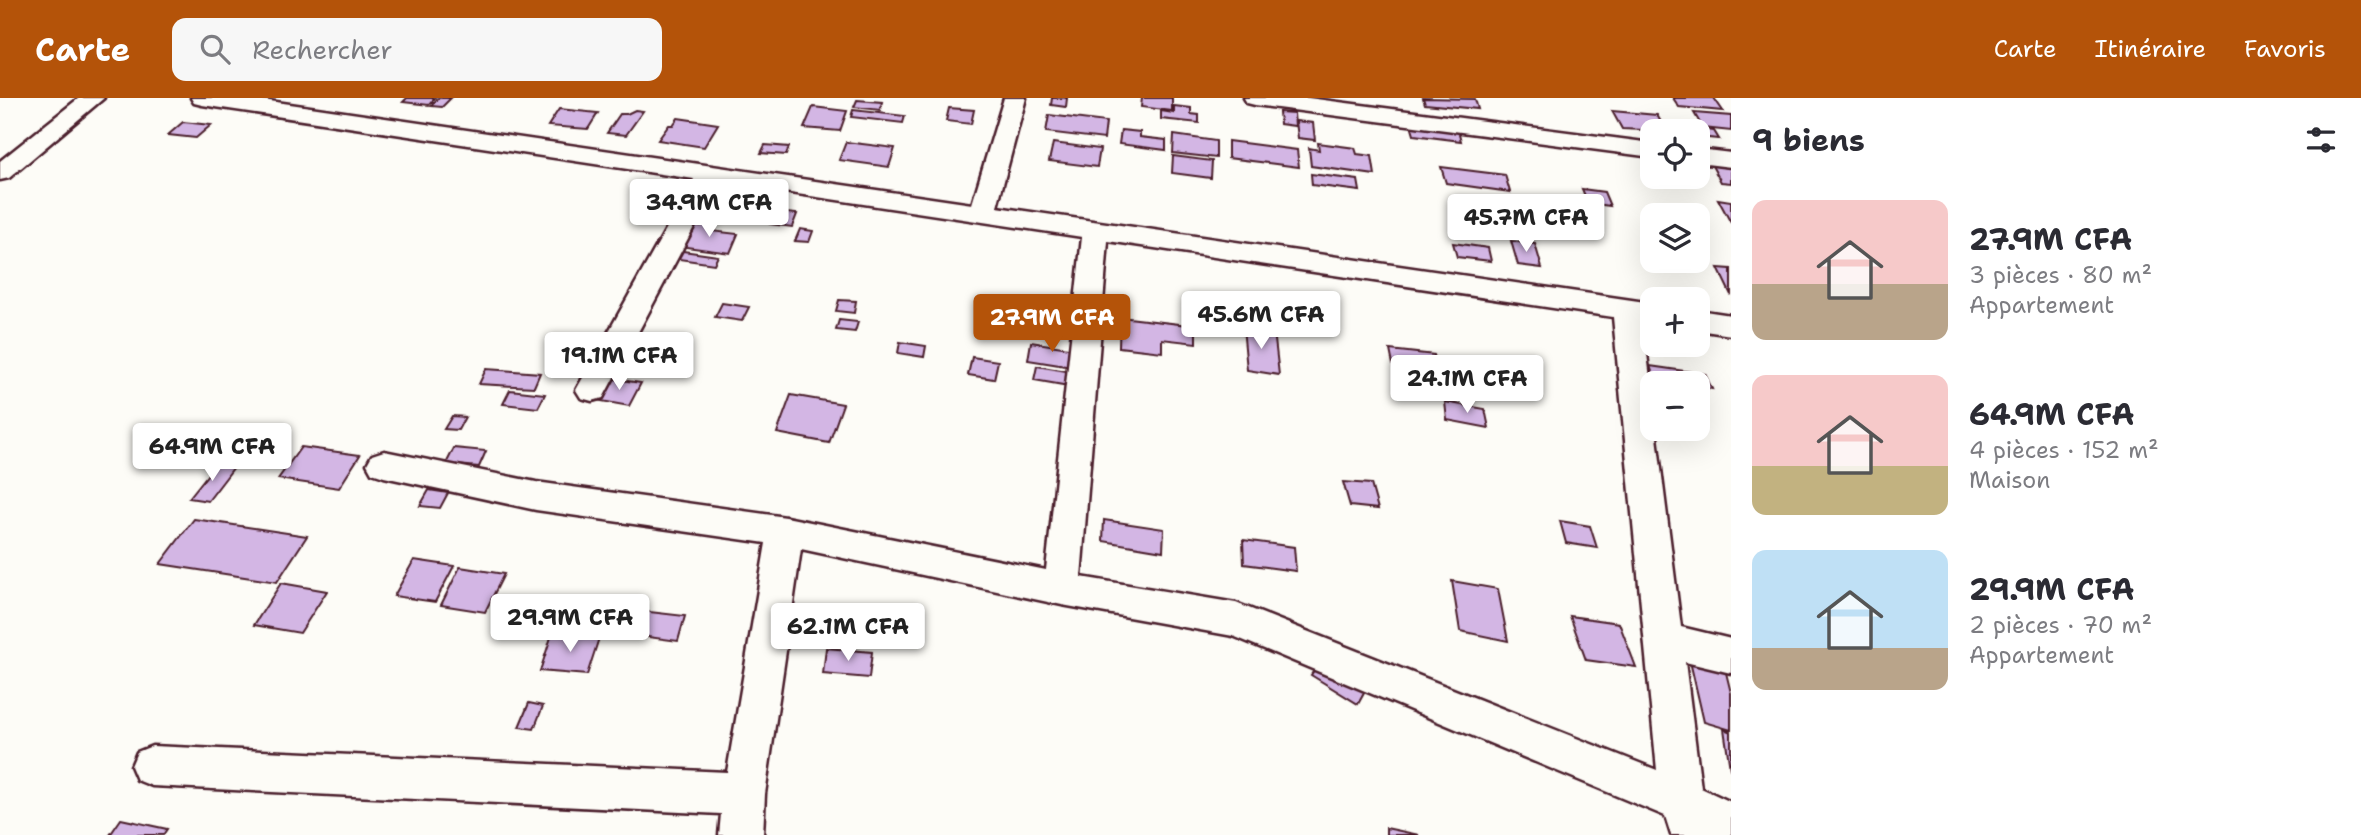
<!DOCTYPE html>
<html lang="fr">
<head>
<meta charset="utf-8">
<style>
  body { margin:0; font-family:"Shantell Sans",sans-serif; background:#f7f7f7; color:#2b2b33; height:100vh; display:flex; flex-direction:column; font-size:26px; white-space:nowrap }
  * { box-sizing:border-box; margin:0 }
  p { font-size:23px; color:#7c7c81 }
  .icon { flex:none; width:38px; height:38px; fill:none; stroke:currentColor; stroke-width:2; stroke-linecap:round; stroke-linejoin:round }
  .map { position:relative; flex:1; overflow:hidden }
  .panel { display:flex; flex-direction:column; background:#fff; width:630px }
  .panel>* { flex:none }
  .fabs { position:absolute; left:1640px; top:21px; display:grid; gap:14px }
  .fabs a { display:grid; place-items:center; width:70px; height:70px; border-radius:14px; background:#fff; box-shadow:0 7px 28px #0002; font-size:35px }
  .price { position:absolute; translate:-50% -60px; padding:0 16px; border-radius:7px; background:#fff; color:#222; font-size:23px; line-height:46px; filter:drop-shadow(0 2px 4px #0008) }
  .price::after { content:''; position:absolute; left:50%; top:42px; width:21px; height:16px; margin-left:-10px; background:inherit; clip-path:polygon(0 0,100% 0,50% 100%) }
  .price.active { background:#b45309; color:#fff }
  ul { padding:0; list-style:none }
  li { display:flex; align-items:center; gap:21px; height:175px; padding:0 21px }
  li span { display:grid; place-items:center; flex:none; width:196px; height:140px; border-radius:14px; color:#555 }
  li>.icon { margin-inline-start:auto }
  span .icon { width:84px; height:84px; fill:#fffc; stroke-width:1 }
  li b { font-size:30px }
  h2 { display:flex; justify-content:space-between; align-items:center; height:84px; padding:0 21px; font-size:30px }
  header { display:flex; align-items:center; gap:42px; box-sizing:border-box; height:98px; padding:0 35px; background:#b45309; color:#fff }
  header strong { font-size:33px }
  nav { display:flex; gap:38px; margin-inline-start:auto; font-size:24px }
  .search { width:490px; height:63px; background:#f7f7f7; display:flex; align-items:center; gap:18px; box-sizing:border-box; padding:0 24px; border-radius:14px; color:#7c7c81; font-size:26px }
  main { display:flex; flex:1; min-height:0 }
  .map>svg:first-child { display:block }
</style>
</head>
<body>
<header>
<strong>Carte</strong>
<div class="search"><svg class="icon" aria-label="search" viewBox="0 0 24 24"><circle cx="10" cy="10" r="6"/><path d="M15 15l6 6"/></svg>Rechercher</div>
<nav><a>Carte</a><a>Itinéraire</a><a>Favoris</a></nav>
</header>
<main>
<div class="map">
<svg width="1731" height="737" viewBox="0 0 1731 737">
  <rect width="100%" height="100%" fill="#fdfcf7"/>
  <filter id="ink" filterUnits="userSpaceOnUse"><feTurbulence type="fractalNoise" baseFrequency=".0143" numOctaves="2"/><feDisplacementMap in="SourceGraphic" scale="14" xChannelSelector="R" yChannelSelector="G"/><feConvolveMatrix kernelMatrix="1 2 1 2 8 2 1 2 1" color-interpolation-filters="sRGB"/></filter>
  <g filter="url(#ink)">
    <!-- building -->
    <g fill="#d3b6e4" stroke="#4a1f2b" stroke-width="2">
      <path d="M407 0H435L429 7 403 4Z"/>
      <path d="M438 0H451L442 9 431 8Z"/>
      <path d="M1052 0H1067L1066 9 1051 7Z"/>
      <path d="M1142 0H1172V13L1141 9Z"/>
      <path d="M1423 0 1475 1 1478 11 1425 6Z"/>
      <path d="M1673 0H1714L1723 13 1679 9Z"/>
      <path d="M857 2 882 4 880 12 854 9Z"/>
      <path d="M1174 8 1191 10V16L1199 17V25L1161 21V13L1174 15Z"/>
      <path d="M813 9 847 13 840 33 804 30Z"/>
      <path d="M949 10 974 12 971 26 946 23Z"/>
      <path d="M559 11 598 15 588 31 548 28Z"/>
      <path d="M635 12 643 13 626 37 607 35 620 16H627Z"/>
      <path d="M853 12 905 18 903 25 851 19Z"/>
      <path d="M1612 13 1657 17 1666 33 1622 31Z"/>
      <path d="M1279 14 1294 15 1295 28 1280 26Z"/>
      <path d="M1694 15 1731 18V33L1703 30Z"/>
      <path d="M1049 17 1106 24 1104 41 1046 34Z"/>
      <path d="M678 20 718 26 704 49 658 42 669 27H673Z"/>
      <path d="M1296 23 1313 25 1315 42 1298 40Z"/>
      <path d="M183 24 211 27 196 40 168 37Z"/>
      <path d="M1411 27 1458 32 1461 43 1414 37Z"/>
      <path d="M1691 30 1714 33 1719 41 1698 39V33Z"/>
      <path d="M1121 32 1140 34V39L1166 42V52L1119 46Z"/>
      <path d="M1174 37 1216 43V60L1173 55Z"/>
      <path d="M1228 43 1297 52 1299 69 1228 60Z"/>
      <path d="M846 44 895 50 889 69 839 62Z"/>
      <path d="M1053 45 1100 51 1097 69 1049 63Z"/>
      <path d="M1318 45 1355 50 1357 56 1372 58 1375 77 1311 68 1309 50 1319 52Z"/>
      <path d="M765 47 789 49 786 57 761 55Z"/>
      <path d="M1173 58 1212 63 1211 80 1172 75Z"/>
      <path d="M1711 66 1731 68V85L1721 84Z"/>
      <path d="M1441 69 1505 77 1510 94 1446 85Z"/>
      <path d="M1311 76 1358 82 1360 93 1312 87Z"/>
      <path d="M1582 91 1604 94 1610 108 1588 105Z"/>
      <path d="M1718 101 1731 103V125Z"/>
      <path d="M776 114 797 116 792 129 770 126Z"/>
      <path d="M704 121 716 123 711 133 738 136 730 155 679 148 695 127 701 128Z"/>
      <path d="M800 131 813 133 809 144 795 143Z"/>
      <path d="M1511 143 1535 146 1542 170 1518 167Z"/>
      <path d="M1453 145 1488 150 1491 163 1457 159Z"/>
      <path d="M676 152 718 158 714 166 672 160Z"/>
      <path d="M1718 170 1731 171V197Z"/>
      <path d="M839 202 856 203 854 215 836 213Z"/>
      <path d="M722 205 749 209 742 223 715 219Z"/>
      <path d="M1059 214 1076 215 1077 227 1059 226Z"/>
      <path d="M1120 219 1196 228V245L1162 241V254L1119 249Z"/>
      <path d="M839 222 858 224 855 234 836 232Z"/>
      <path d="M1243 229 1274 233 1279 277 1247 272Z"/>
      <path d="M900 244 926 248 924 259 898 255Z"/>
      <path d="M1031 244 1075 251 1072 269 1028 262Z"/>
      <path d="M1390 252 1434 257 1444 298 1398 291Z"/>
      <path d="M972 259 998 263 994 281 968 277Z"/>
      <path d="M1037 268 1072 274 1069 288 1034 282Z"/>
      <path d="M1650 268 1705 276 1712 291 1698 289V285L1656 284Z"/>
      <path d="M486 271 540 275 534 289 479 286Z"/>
      <path d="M608 280 641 285 629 308 596 302Z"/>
      <path d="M510 292 545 296 538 310 503 306Z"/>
      <path d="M791 297 843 306 829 345 777 335Z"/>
      <path d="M1445 304 1485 311 1489 330 1447 322Z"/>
      <path d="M452 318 465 319 458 332 444 331Z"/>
      <path d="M301 349 360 357 339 390 278 381Z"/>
      <path d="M454 350 486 353 479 369 446 366Z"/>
      <path d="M216 366 234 369 208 403 189 400Z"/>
      <path d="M1343 384 1371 386 1378 411 1350 408Z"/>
      <path d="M429 392 448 395 440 410 420 408Z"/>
      <path d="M194 421 307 438 277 484 160 466Z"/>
      <path d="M1104 422 1164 431 1163 453 1103 443Z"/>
      <path d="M1560 423 1590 428 1597 450 1566 445Z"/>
      <path d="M1243 442 1294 449 1296 473 1244 466Z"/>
      <path d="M414 462 454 468 435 504 394 498Z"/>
      <path d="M460 469 504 476 485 514 441 507Z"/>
      <path d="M1452 483 1498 491 1508 543 1460 533Z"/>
      <path d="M281 485 327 493 300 535 254 527Z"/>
      <path d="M862 504 883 507 880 525 860 522Z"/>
      <path d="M632 512 685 518 678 543 625 536Z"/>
      <path d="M1570 518 1619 525 1636 569 1586 562Z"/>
      <path d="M789 527 804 529 800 546 784 544Z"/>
      <path d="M552 536 599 540 587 577 540 573Z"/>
      <path d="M1686 546 1721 554 1731 595V632L1704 624Z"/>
      <path d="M826 550 872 554 869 580 823 576Z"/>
      <path d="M1323 558 1369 586 1358 606 1311 577Z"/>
      <path d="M529 605 543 608 534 631 519 629Z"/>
      <path d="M1724 631 1731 634V672L1730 671Z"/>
      <path d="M121 721 167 731 163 737H110Z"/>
      <path d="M1386 730 1419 737H1386Z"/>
    </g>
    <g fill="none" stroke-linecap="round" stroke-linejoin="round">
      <defs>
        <g id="street">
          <path d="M79 0H104L9 80 0 82V63Z"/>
          <path d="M191 0H249L972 106 1004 0H1026L997 109 1652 205V225L1643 223 1652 297V331H1656L1681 529 1731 541V575L1685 564 1701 690 1731 704V737H1671L1665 718 1233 538 1062 507 801 451 765 696 763 737H719L721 716 152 688 137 682 131 668 137 654 152 648 727 674 766 445 536 412 384 379 372 375 367 366 372 357 384 353 536 384 786 419 1046 472 1082 139 718 84 603 300 592 303 581 300 576 292 694 81 202 7 194 5ZM1108 143 1613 219 1657 672 1236 505 1081 479Z"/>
          <path d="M1244 0H1308L1652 45V59L1255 7 1247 5Z"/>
          <path d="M1698 51 1731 55V69L1698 65Z"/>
          <path d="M1698 212 1731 217V237L1698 232Z"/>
        </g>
      </defs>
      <!-- street casing -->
      <use href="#street" stroke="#4a1f2b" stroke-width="5"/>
      <!-- street -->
      <use href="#street" fill="#fdfcf7" fill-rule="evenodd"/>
    </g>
  </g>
</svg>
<div class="fabs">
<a><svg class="icon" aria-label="locate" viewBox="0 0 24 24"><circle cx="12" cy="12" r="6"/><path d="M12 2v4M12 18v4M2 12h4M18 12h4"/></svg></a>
<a><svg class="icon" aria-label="layers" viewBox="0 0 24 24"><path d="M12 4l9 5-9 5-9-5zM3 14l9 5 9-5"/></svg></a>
<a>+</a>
<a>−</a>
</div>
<b class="price" style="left:709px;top:141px">34.9M CFA</b>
<b class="price" style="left:1526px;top:156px">45.7M CFA</b>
<b class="price" style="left:1261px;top:253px">45.6M CFA</b>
<b class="price active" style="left:1052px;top:256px">27.9M CFA</b>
<b class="price" style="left:619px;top:294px">19.1M CFA</b>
<b class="price" style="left:1467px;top:317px">24.1M CFA</b>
<b class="price" style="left:212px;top:385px">64.9M CFA</b>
<b class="price" style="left:570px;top:556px">29.9M CFA</b>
<b class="price" style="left:848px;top:565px">62.1M CFA</b>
</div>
<section class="panel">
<h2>9 biens<svg class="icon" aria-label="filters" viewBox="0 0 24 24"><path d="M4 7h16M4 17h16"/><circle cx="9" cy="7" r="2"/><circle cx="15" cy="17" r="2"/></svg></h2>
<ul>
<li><span style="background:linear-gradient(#f6c9c9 60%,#b9a48a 0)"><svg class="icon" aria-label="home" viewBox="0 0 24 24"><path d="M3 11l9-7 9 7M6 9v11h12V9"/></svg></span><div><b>27.9M CFA</b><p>3 pièces · 80 m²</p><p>Appartement</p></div></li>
<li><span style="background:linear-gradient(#f6c9c9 65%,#c2b280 0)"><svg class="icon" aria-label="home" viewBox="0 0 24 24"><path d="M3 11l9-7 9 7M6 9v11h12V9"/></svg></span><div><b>64.9M CFA</b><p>4 pièces · 152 m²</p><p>Maison</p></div></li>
<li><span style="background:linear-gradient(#bfe0f5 70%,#b9a48a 0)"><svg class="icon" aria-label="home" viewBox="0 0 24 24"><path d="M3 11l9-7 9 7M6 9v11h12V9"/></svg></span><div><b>29.9M CFA</b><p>2 pièces · 70 m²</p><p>Appartement</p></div></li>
</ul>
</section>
</main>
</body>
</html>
